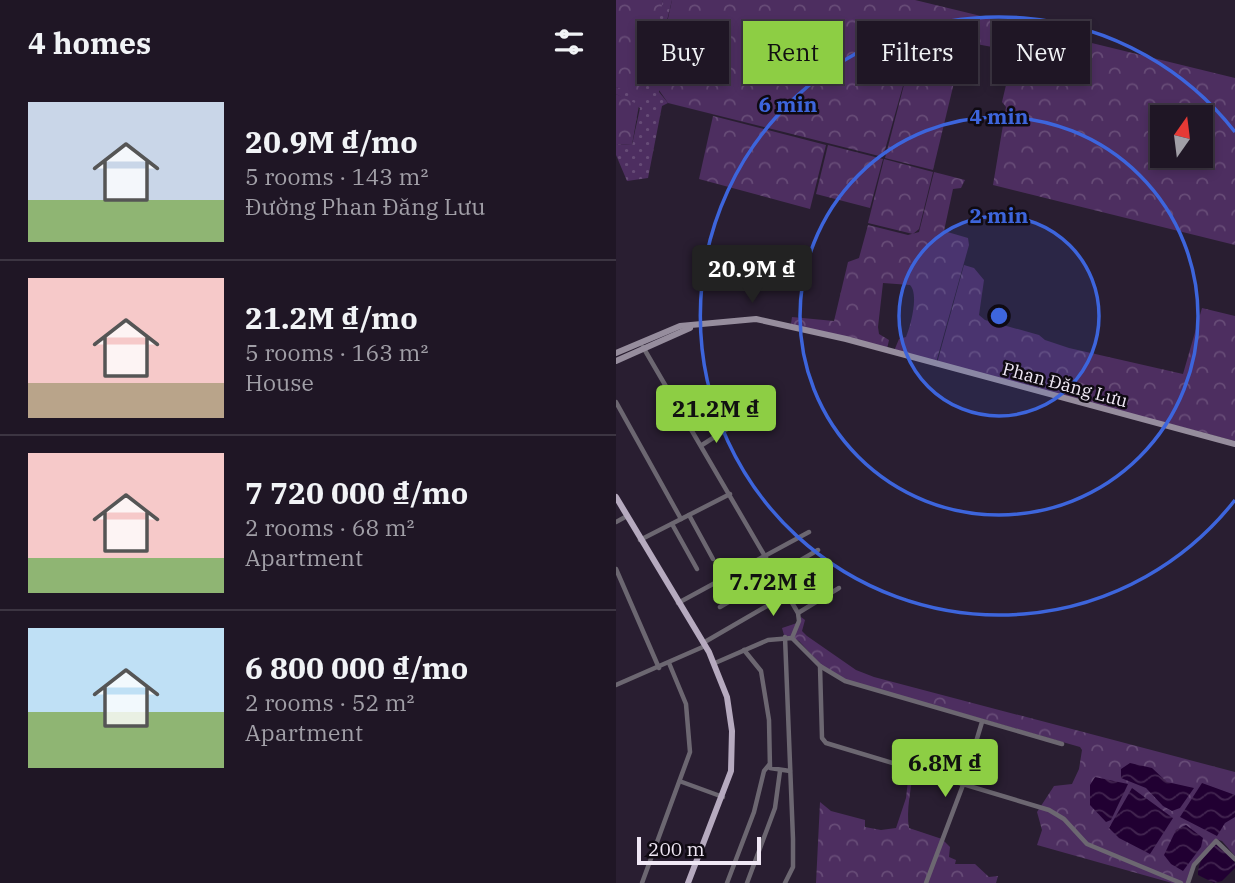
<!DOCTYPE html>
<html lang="en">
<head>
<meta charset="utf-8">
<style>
  body { margin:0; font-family:"IBM Plex Serif",serif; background:#2c2332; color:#f1f3f6; height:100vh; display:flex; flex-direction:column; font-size:26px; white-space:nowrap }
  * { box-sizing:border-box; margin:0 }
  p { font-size:23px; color:#a19fa7 }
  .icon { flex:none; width:38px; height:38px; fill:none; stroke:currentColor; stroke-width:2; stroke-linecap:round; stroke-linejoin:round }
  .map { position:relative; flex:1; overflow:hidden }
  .side { display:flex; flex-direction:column; background:#1f1625; width:616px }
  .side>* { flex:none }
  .hud { position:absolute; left:21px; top:21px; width:492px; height:63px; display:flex; gap:14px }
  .needle { width:46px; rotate:14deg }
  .buttons { position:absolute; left:534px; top:105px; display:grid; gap:14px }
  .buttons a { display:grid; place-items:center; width:63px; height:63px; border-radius:0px; background:#1f1625; box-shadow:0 4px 10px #0003,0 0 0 2px #3c3542; font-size:35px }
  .scale { position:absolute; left:21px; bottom:18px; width:124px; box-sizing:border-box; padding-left:7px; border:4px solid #f0e8f5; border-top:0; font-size:19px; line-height:24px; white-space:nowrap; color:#f0e8f5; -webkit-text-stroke:5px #0f0a12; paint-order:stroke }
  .price { position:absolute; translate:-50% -60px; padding:0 16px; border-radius:7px; background:#8dce44; color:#111; font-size:23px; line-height:46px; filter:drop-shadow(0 2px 4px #0008) }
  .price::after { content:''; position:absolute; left:50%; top:42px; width:21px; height:16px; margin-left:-10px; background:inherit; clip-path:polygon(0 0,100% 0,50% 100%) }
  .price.active { background:#222; color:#fff }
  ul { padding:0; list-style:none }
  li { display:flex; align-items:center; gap:21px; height:175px; padding:0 28px }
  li+li { border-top:2px solid #3c3542 }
  li span { display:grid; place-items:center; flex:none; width:196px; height:140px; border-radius:0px; color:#555 }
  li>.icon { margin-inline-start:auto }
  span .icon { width:84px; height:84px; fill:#fffc; stroke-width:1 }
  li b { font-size:30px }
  h2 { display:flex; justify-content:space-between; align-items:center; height:84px; padding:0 28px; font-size:30px }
  .chip { padding:0 24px; border-radius:0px; background:#1f1625; box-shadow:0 4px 10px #0003,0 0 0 2px #3c3542; font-size:24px; line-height:63px }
  .chip.active { background:#8dce44; color:#111 }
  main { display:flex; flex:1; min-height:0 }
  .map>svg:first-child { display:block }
</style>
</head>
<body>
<main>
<section class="side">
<h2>4 homes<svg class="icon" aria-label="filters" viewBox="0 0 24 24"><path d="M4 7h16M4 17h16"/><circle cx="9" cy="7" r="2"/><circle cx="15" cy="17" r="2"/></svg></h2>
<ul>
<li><span style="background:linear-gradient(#c9d6e8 70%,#8fb573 0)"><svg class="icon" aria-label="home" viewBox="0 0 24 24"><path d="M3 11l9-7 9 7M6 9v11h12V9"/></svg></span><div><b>20.9M ₫/mo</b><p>5 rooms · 143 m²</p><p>Đường Phan Đăng Lưu</p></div></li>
<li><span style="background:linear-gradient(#f6c9c9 75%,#b9a48a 0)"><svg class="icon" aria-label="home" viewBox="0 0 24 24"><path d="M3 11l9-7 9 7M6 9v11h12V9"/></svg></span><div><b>21.2M ₫/mo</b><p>5 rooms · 163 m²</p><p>House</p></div></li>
<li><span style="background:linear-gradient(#f6c9c9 75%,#8fb573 0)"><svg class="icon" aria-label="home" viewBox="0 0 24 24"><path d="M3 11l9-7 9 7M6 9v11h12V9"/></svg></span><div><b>7 720 000 ₫/mo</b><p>2 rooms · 68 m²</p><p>Apartment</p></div></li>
<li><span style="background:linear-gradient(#bfe0f5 60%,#8fb573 0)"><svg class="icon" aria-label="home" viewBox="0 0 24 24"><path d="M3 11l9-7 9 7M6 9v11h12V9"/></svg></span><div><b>6 800 000 ₫/mo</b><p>2 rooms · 52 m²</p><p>Apartment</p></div></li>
</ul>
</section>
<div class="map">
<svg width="619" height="883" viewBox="0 0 619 883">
  <defs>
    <pattern id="grass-dots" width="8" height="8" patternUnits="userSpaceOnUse" patternTransform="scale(1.75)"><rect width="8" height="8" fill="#4d2e60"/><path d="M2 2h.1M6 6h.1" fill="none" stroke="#674c77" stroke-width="1.8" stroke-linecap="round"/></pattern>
    <pattern id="forest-crowns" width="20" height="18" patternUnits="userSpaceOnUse" patternTransform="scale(1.75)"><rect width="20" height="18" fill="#4d2e60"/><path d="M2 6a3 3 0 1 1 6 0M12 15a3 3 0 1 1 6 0" fill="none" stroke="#674c77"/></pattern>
    <pattern id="water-waves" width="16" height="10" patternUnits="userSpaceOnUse" patternTransform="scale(1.75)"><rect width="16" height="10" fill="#210032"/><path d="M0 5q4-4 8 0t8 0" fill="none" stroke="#422550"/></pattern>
  </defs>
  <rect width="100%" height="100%" fill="#291e31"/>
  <!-- grass -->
  <path fill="url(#grass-dots)" d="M47 0H56L48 33 43 92 52 103 46 106 32 178 11 181 0 155V144L16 145 24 108 0 94V87L16 91Z"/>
  <!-- forest -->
  <g fill="url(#forest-crowns)" fill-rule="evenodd">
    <path d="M0 0H47L26 98 0 87Z"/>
    <path d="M56 0H299L619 78V245L377 185 390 107 386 102 398 51 306 34 301 36 267 157 52 103 38 83ZM546 117H584V156H546Z"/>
    <path d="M296 54 342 66 317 170 269 158Z"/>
    <path d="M0 94 23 105 16 145 0 144Z"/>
    <path d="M97 116 210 145 194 209 83 179Z"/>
    <path d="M212 145 267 159 254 208 200 194Z"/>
    <path d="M268 159 317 172 303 229 297 234 252 223Z"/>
    <path d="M318 172 349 180 345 188 337 189 328 231 352 238 353 245 320 363 278 351 283 339 290 337C295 325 303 294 294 285L267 283 262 327 263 334 273 340 271 349 175 324 176 317 218 321 232 262 243 258 252 225 292 235 303 232Z"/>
    <path d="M348 265 358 268 368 280 363 315 369 320 423 335 429 340 453 348 567 374 586 308 619 316V441L321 363Z"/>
    <path d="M185 617 189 620 186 631 191 636 240 670 258 677 619 772V856L606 841 600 839 577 865 571 883H556L421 845 426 830 421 812 438 786 456 784 463 769 466 750 464 747 229 680 205 665 183 641 168 635 166 628 184 622Z"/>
    <path d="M293 771 297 772C295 790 290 810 293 828L326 839 334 847 333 857 340 860 339 864H359L373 877 382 876 380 883H200L204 802 215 811 249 820V827L265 830 280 828 290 798Z"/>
  </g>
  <!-- water -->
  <g fill="url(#water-waves)">
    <path d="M514 763 536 768 551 782 578 788 564 808 556 811 547 806 530 788 505 778V769Z"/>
    <path d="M479 777 512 784 495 820 490 822 474 805V785Z"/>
    <path d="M586 783 619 795V817L609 823 601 836 564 817Z"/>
    <path d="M516 788 557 818 534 854 503 838 493 828Z"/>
    <path d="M570 825 587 838 585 847 567 871 555 864 548 855 560 830Z"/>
    <path d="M603 843 619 863V868L606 881 598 883 582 875C581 862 592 849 603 843Z"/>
  </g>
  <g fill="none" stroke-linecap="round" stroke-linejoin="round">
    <!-- street -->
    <g stroke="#6c6771" stroke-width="4.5">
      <path d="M27 347 182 613 183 621 176 638"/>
      <path d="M0 402 65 519"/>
      <path d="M86 445 125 420"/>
      <path d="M73 515 97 559"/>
      <path d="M0 522 11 516"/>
      <path d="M56 524 81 569"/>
      <path d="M24 540 114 494"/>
      <path d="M0 569 43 668"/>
      <path d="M62 603 193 532"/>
      <path d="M104 607 202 550"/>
      <path d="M182 613 223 588"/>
      <path d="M169 637 177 839V867L169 883"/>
      <path d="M87 643 213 570"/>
      <path d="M128 650 145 671 153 720 154 768 174 771"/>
      <path d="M99 663 152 640 176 638 204 666 229 681 446 744"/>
      <path d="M204 666 206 738 210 743 433 810 448 819 471 844 565 883"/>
      <path d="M0 685 89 646"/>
      <path d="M66 782 107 797"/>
      <path d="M26 883 74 752 70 704 53 663"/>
      <path d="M111 883 138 812 148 771 153 765"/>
      <path d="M131 883 159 808 164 771"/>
      <path d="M310 883 347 785 366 722"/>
      <path d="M572 883 578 865 600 841 619 859"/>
    </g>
    <!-- secondary -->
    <g stroke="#968d9d" stroke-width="6">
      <path d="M0 353 64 326 140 319 230 339 619 444"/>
      <path d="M0 361 74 328"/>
    </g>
    <!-- primary -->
    <path stroke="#b6aabf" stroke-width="6" d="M0 497 93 652 111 697 116 731 115 771 72 883"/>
  </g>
  <!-- distance rings -->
  <circle cx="383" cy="316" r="100" fill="#3d65dc" fill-opacity=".12"/>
  <g fill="none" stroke="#3d65dc" stroke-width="3.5">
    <circle cx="383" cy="316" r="100"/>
    <circle cx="383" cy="316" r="199"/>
    <path d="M619 500A299 299 0 1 1 619 132"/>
  </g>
  <g text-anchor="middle" stroke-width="5" stroke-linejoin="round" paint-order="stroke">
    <!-- street labels -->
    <g font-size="18" fill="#f0e8f5" stroke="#0f0a12">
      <text transform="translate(449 385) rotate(15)" y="6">Phan Đăng Lưu</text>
    </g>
  </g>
  <circle cx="383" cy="316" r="10" fill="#3d65dc" stroke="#0f0a12" stroke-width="3.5"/>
  <g font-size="21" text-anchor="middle" font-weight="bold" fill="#3d65dc" stroke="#0f0a12" stroke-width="5" stroke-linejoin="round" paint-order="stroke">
    <text x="172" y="112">6 min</text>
    <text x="383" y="124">4 min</text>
    <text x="383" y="223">2 min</text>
  </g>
</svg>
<div class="buttons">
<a><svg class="needle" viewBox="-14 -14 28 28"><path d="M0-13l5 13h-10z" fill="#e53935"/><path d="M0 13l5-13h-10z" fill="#a19fa7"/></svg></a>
</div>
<div class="scale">200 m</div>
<b class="price active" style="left:136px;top:305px">20.9M ₫</b>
<b class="price" style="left:100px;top:445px">21.2M ₫</b>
<b class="price" style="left:157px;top:618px">7.72M ₫</b>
<b class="price" style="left:329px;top:799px">6.8M ₫</b>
<div class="hud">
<a class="chip">Buy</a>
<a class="chip active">Rent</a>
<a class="chip">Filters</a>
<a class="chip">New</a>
</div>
</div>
</main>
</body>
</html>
